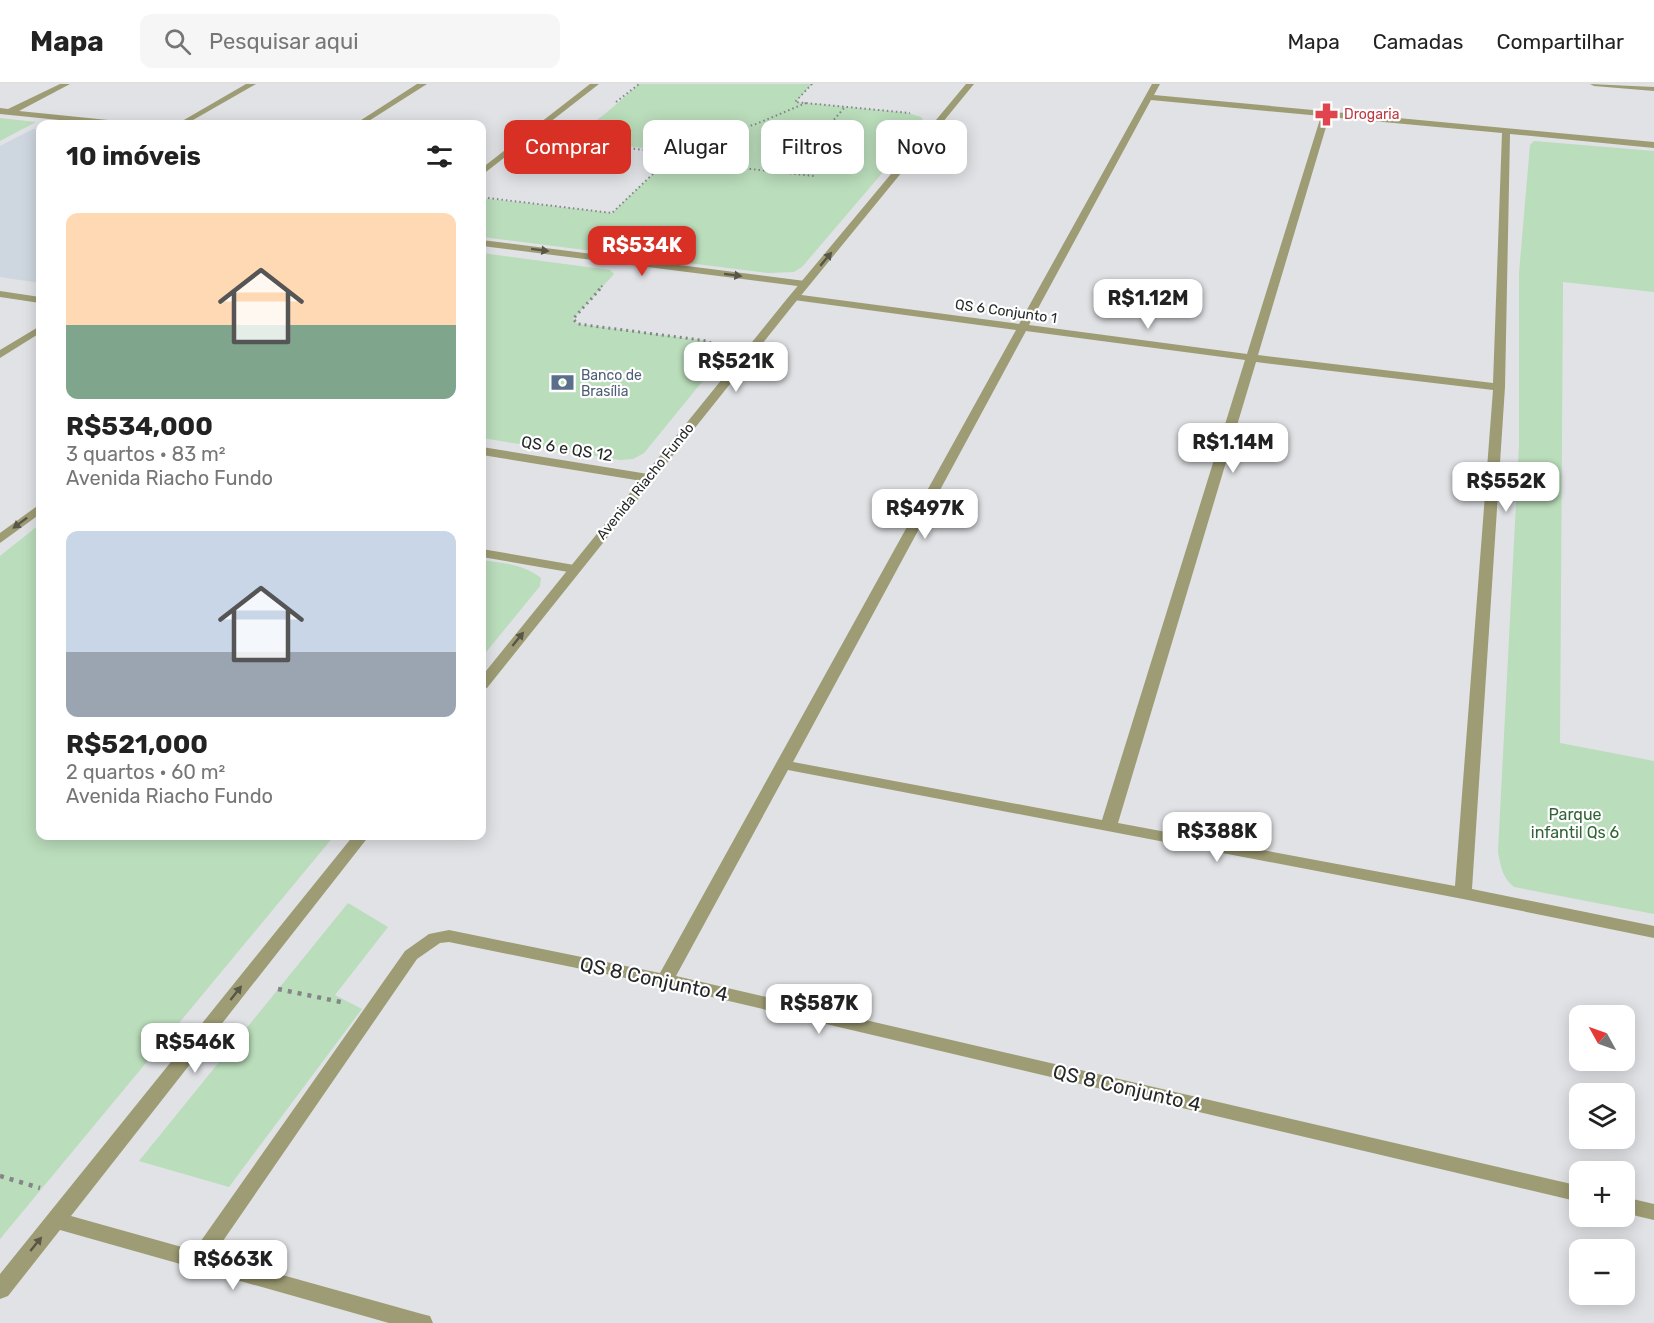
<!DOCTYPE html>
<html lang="pt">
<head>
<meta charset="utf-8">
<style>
  body { margin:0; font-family:Rubik,sans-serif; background:#f6f6f6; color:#222; height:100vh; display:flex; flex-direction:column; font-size:22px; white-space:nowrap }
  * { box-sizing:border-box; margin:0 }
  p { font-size:20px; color:#767676 }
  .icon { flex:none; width:33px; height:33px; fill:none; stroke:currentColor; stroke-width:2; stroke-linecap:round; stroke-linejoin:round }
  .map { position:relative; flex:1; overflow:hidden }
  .details { position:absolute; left:36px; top:36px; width:450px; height:720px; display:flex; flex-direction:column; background:#fff; border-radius:12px; box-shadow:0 3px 15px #0003 }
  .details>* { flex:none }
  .hud { position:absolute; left:504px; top:36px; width:570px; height:54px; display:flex; gap:12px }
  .needle { width:39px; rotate:310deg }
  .tools { position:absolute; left:1569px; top:921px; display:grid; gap:12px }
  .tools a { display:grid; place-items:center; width:66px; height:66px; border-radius:12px; background:#fff; box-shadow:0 3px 15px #0003; font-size:30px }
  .price { position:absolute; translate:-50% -51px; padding:0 14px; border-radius:12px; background:#fff; color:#222; font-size:20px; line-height:39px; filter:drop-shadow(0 2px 3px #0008) }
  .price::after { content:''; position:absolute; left:50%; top:36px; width:18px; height:14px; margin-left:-9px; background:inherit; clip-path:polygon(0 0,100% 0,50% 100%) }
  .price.selected { background:#d93025; color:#fff }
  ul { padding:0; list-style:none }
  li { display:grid; align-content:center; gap:12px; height:318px; padding:0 30px }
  li span { display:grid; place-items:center; height:186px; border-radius:12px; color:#555 }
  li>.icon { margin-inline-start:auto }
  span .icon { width:108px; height:108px; fill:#fffc; stroke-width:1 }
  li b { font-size:26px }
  h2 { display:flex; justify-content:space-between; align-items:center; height:72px; padding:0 30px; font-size:26px }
  .chip { padding:0 21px; border-radius:12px; background:#fff; box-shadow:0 3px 15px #0003; font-size:21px; line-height:54px }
  .chip.selected { background:#d93025; color:#fff }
  header { display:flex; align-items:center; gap:36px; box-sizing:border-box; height:84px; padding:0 30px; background:#fff; border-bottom:2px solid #e0e0e0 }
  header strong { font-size:28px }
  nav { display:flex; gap:33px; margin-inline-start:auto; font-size:21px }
  .search { width:420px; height:54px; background:#f6f6f6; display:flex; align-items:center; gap:15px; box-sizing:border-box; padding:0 21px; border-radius:12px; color:#767676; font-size:22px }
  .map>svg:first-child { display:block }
</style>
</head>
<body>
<header>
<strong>Mapa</strong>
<div class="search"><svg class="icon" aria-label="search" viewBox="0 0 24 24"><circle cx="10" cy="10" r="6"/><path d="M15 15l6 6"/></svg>Pesquisar aqui</div>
<nav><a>Mapa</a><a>Camadas</a><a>Compartilhar</a></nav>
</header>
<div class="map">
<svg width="1654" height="1239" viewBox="0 0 1654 1239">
  <rect width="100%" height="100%" fill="#e0e2e5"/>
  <!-- built -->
  <path fill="#ced6df" d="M33 45H40V199L0 193V62Z"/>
  <!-- green -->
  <g fill="#baddbb">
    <path d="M639 0H812L796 18 908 29 921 33 925 39 802 183 794 188 768 189 482 153V114L612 129 674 70C638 59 591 63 553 58 547 58 544 57 541 53 553 38 575 47 590 40 603 34 627 10 639 0Z"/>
    <path d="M0 34 36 38 0 57Z"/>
    <path d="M1534 57 1654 67V208L1563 198 1560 659 1654 677V830L1514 803C1502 793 1501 783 1498 768L1519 361V189L1530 61Z"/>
    <path d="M482 169 610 186 614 190 573 235 578 240 708 257 723 272 644 369 633 375 620 376 482 354Z"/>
    <path d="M40 440V752H334L0 1155V472Z"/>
    <path d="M482 476C502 479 524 480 541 494L540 502 482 573Z"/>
    <path d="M348 819 388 843 335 911 362 925 229 1103 139 1077Z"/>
  </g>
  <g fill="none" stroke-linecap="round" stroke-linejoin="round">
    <!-- path-far2 -->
    <g stroke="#838587" stroke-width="2" stroke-dasharray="1.5 3" stroke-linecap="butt">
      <path d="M812 0 795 18 910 29"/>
      <path d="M616 18 639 0"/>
      <path d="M831 39 845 23"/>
      <path d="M669 67 756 40 806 19"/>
      <path d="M669 76 814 92"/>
      <path d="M488 114 612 129 675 69 565 58"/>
      <path d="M598 206 603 201"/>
    </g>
    <!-- path-far1 -->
    <path stroke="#838587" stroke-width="3" stroke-dasharray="2 4" stroke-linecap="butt" d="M600 205 573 235 578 240 708 257 716 263"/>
    <!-- path -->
    <g stroke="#838587" stroke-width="4.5" stroke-dasharray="4 6" stroke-linecap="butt">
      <path d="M278 905 341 918"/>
      <path d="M0 1092 40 1104"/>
    </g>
    <!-- service -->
    <g fill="#9e9c74" fill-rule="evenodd">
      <path d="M482 363 648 390 654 394 648 398 482 371Z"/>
      <path d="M482 465 574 481 581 485 574 489 482 473Z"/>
    </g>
    <!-- minor -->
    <g fill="#9e9c74" fill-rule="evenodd">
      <path d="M60 0H70L19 27 118 37 122 40H99L0 30V24L8 25Z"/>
      <path d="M246 0H256L186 40H177Z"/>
      <path d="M417 0H427L364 40H355Z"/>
      <path d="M1152 0H1160L1154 11 1654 58V64L1510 50 1505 303 1472 805 1654 842V854L1463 815 788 686 676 892 1580 1102V1118L665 902 449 858 440 859 417 875 205 1183 198 1186 191 1183 187 1177 191 1171 405 867 429 850 449 846 660 889 1016 246 794 216 789 213 794 210 1019 240ZM1151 16 1321 32 1247 270 1029 241ZM1329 33 1502 49 1493 299 1258 271ZM1026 247 1245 276 1102 736 793 678ZM1256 278 1493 306 1455 802 1118 739Z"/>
      <path d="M1590 0 1654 3V7L1594 2Z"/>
      <path d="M482 156 805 197 810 200 805 203 482 162Z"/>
      <path d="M0 207 40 213V219L0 213Z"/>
      <path d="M40 242V249L0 274V266Z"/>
      <path d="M1624 1113 1654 1120V1136L1624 1129Z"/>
    </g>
    <!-- tertiary -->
    <g fill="#9e9c74" fill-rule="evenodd">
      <path d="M590 0H599L482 91V84Z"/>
      <path d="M966 0H974L794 220 487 604 482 605V592L786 216Z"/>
      <path d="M40 420V430L0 459V449Z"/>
      <path d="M353 752H369L71 1132 422 1230 430 1232 433 1239H389L60 1146 8 1212 0 1215V1190Z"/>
    </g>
  </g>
  <!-- one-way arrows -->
  <defs><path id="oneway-solid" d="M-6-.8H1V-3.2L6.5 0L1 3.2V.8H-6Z" transform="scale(1.5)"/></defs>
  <g fill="#575647">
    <use href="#oneway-solid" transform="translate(540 166) rotate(7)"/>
    <use href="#oneway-solid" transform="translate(826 175) rotate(-50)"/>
    <use href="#oneway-solid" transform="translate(733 191) rotate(7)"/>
    <use href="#oneway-solid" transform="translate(20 439) rotate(143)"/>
    <use href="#oneway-solid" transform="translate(518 555) rotate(-51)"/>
    <use href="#oneway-solid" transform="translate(236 909) rotate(-52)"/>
    <use href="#oneway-solid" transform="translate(36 1160) rotate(-51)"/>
  </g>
  <!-- icons -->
  <defs>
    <symbol id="pharmacy-bare" viewBox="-9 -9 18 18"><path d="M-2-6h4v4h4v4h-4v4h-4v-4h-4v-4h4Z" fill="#e0444e" stroke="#fff" stroke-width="2.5" paint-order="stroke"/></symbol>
    <symbol id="bank-bare" viewBox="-9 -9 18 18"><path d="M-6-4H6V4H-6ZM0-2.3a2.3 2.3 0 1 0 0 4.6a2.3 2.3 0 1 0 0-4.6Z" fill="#5c6f8a" stroke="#fff" stroke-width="2.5" paint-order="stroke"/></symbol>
  </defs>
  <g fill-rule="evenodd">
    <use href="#pharmacy-bare" x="1310" y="14" width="33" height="33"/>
    <use href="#bank-bare" x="546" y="282" width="33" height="33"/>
  </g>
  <g text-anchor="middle" stroke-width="4.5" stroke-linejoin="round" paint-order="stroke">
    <!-- far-health labels -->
    <g font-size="14" fill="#be3a42" stroke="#fff" text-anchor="start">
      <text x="1344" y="35">Drogaria</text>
    </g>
    <!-- far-street labels -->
    <g font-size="14" fill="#272829" stroke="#fff">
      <text transform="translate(1006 227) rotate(8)" y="5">QS 6 Conjunto 1</text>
      <text transform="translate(645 397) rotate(-51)" y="5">Avenida Riacho Fundo</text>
    </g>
    <!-- far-service labels -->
    <g font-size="14" fill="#4e5e75" stroke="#fff" text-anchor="start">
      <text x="581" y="296">Banco de<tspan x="581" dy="16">Brasília</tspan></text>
    </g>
    <!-- street labels -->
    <g font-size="16" fill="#272829" stroke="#fff">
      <text transform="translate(567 364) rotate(9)" y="6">QS 6 e QS 12</text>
    </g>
    <!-- park labels -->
    <g font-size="16" fill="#306435" stroke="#fff">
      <text x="1575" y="736">Parque<tspan x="1575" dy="18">infantil Qs 6</tspan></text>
    </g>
    <!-- near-street labels -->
    <g font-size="20" fill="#272829" stroke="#fff">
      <text transform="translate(654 895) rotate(12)" y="7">QS 8 Conjunto 4</text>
      <text transform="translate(1127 1004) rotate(13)" y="7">QS 8 Conjunto 4</text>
    </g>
  </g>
</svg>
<div class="tools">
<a><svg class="needle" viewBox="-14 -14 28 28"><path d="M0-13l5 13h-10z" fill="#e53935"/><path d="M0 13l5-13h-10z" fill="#767676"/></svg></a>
<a><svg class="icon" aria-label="layers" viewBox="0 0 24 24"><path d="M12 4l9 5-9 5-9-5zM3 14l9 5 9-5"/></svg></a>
<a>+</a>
<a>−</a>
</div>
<b class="price selected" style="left:642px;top:193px">R$534K</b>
<b class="price" style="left:1148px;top:246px">R$1.12M</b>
<b class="price" style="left:736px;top:309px">R$521K</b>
<b class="price" style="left:1233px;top:390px">R$1.14M</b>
<b class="price" style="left:1506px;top:429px">R$552K</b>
<b class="price" style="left:925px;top:456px">R$497K</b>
<b class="price" style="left:1217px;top:779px">R$388K</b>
<b class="price" style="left:819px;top:951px">R$587K</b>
<b class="price" style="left:195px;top:990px">R$546K</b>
<b class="price" style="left:233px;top:1207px">R$663K</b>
<div class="hud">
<a class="chip selected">Comprar</a>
<a class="chip">Alugar</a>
<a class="chip">Filtros</a>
<a class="chip">Novo</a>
</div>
<section class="details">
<h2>10 imóveis<svg class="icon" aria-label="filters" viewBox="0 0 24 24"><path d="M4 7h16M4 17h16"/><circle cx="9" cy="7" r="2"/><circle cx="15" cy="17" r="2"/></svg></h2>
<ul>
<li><span style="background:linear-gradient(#ffd9b3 60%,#7fa58c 0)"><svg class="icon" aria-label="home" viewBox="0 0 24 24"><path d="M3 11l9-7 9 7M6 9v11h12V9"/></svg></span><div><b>R$534,000</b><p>3 quartos · 83 m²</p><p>Avenida Riacho Fundo</p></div></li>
<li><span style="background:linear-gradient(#c9d6e8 65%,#9aa5b1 0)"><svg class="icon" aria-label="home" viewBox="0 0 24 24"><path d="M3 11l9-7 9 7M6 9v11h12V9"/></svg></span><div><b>R$521,000</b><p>2 quartos · 60 m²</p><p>Avenida Riacho Fundo</p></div></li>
</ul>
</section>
</div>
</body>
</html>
